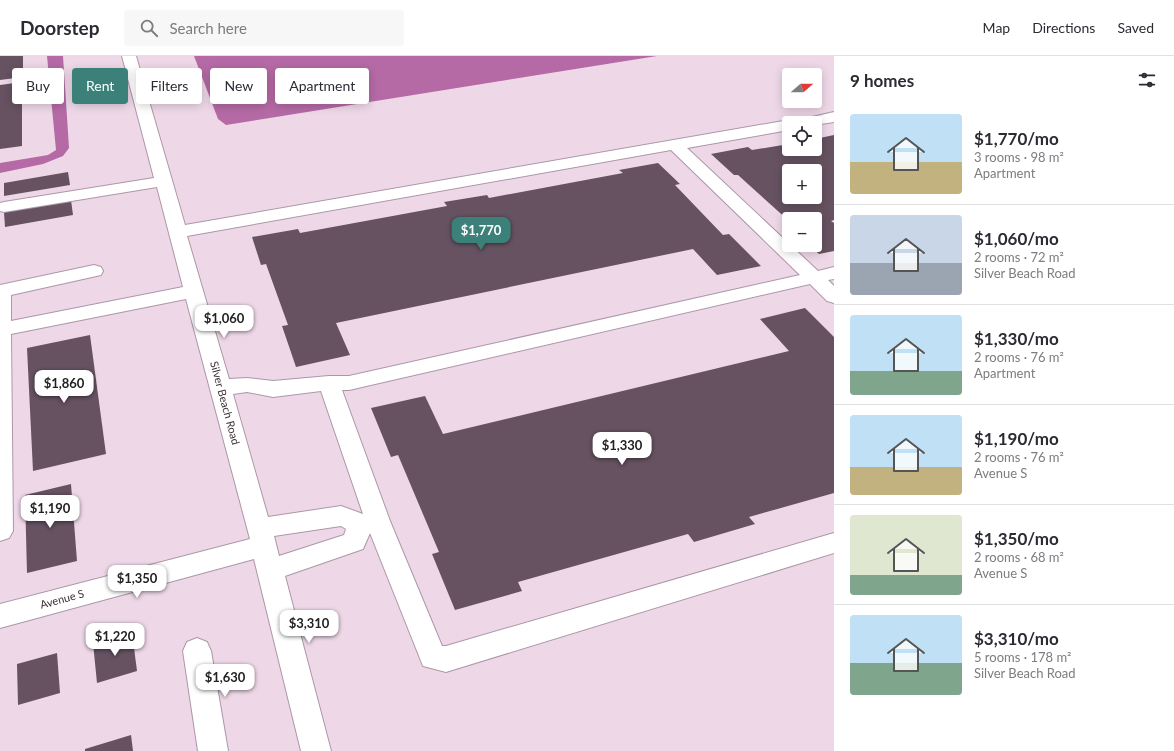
<!DOCTYPE html>
<html lang="en">
<head>
<meta charset="utf-8">
<style>
  body { margin:0; font-family:Lato,sans-serif; background:#f7f7f7; color:#2b2b33; height:100vh; display:flex; flex-direction:column; font-size:15px; white-space:nowrap }
  * { box-sizing:border-box; margin:0 }
  p { font-size:13px; color:#7c7c81 }
  .icon { flex:none; width:22px; height:22px; fill:none; stroke:currentColor; stroke-width:2; stroke-linecap:round; stroke-linejoin:round }
  .map { position:relative; flex:1; overflow:hidden }
  .sheet { display:flex; flex-direction:column; background:#fff; width:340px }
  .sheet>* { flex:none }
  .banner { position:absolute; left:12px; top:12px; width:380px; height:36px; display:flex; gap:8px }
  .needle { width:26px; rotate:70deg }
  .controls { position:absolute; left:782px; top:12px; display:grid; gap:8px }
  .controls a { display:grid; place-items:center; width:40px; height:40px; border-radius:4px; background:#fff; box-shadow:0 2px 10px #0003; font-size:20px }
  .price { position:absolute; translate:-50% -34px; padding:0 9px; border-radius:8px; background:#fff; color:#222; font-size:13px; line-height:26px; filter:drop-shadow(0 1px 2px #0008) }
  .price::after { content:''; position:absolute; left:50%; top:24px; width:12px; height:9px; margin-left:-6px; background:inherit; clip-path:polygon(0 0,100% 0,50% 100%) }
  .price.active { background:#3b8179; color:#fff }
  ul { padding:0; list-style:none }
  li { display:flex; align-items:center; gap:12px; height:100px; padding:0 16px }
  li+li { border-top:1px solid #e1e1e2 }
  li span { display:grid; place-items:center; flex:none; width:112px; height:80px; border-radius:4px; color:#555 }
  li>.icon { margin-inline-start:auto }
  span .icon { width:48px; height:48px; fill:#fffc; stroke-width:1 }
  li b { font-size:17px }
  h2 { display:flex; justify-content:space-between; align-items:center; height:48px; padding:0 16px; font-size:17px }
  .tag { padding:0 14px; border-radius:4px; background:#fff; box-shadow:0 2px 10px #0003; font-size:14px; line-height:36px }
  .tag.active { background:#3b8179; color:#fff }
  header { display:flex; align-items:center; gap:24px; box-sizing:border-box; height:56px; padding:0 20px; background:#fff; border-bottom:1px solid #e1e1e2 }
  header strong { font-size:19px }
  nav { display:flex; gap:22px; margin-inline-start:auto; font-size:14px }
  .search { width:280px; height:36px; background:#f7f7f7; display:flex; align-items:center; gap:10px; box-sizing:border-box; padding:0 14px; border-radius:4px; color:#7c7c81; font-size:15px }
  main { display:flex; flex:1; min-height:0 }
  .map>svg:first-child { display:block }
</style>
</head>
<body>
<header>
<strong>Doorstep</strong>
<div class="search"><svg class="icon" aria-label="search" viewBox="0 0 24 24"><circle cx="10" cy="10" r="6"/><path d="M15 15l6 6"/></svg>Search here</div>
<nav><a>Map</a><a>Directions</a><a>Saved</a></nav>
</header>
<main>
<div class="map">
<svg width="834" height="695" viewBox="0 0 834 695">
  <rect width="100%" height="100%" fill="#eed8e8"/>
  <!-- water -->
  <g fill="#b56aa5">
    <path d="M47 0H63L69 92 63 100 43 108 0 117V107L48 99 56 94Z"/>
    <path d="M194 0H657L226 69 218 63Z"/>
  </g>
  <!-- building -->
  <g fill="#665261" fill-rule="evenodd">
    <path d="M0 0H23V21L0 24Z"/>
    <path d="M22 26V90L0 93V29Z"/>
    <path d="M834 79V164L831 165 834 167V195L819 198 809 189H815V163H789V165L738 119H734L711 98 748 91 752 94 789 88V93H815V83ZM789 115H815V141H789Z"/>
    <path d="M658 107 680 128 675 129 723 179 729 178 761 210 717 219 693 193 336 267 350 299 296 311 282 270 288 269 266 208 261 209 252 181 298 173 300 177 447 150 444 146 487 139 489 142 623 117 619 114Z"/>
    <path d="M68 116 70 129 4 140V127Z"/>
    <path d="M71 144 73 159 5 171 4 156Z"/>
    <path d="M805 252 834 281V437L749 461 755 468 694 486 688 478 518 526 522 535 455 554 432 498 439 496 398 399 391 401 371 352 425 340 443 378 789 295 760 263Z"/>
    <path d="M90 279 106 398 33 415 27 292Z"/>
    <path d="M71 428 77 505 27 517 25 439Z"/>
    <path d="M132 576 137 615 97 627 93 587Z"/>
    <path d="M57 597 60 637 18 649 17 608Z"/>
    <path d="M131 679 133 695H85V693Z"/>
  </g>
  <g fill="none" stroke-linecap="round" stroke-linejoin="round">
    <defs>
      <g id="minor">
        <path d="M122 0H136L185 169 789 64C795 66 825 58 834 56V66L815 69V67H789V74L687 92 818 215 834 211V223L828 224 834 230V247L827 245 810 228 349 334H342L390 465 442 590H446L834 477V497L446 616 423 610 370 477 363 493 285 520 331 695H301L254 503 0 572V548L250 483 186 243 11 278 13 475 9 482 0 485V229L94 209 101 211 103 215 101 219 11 239V265L183 231 157 131 4 156 0 155V147L4 146 154 122ZM671 94 800 219 349 320H329L273 325 247 322 229 323 187 180ZM321 335 363 458 341 450 268 461 233 338 247 336 273 341ZM341 470 346 473 344 479 279 500 274 480Z"/>
        <path d="M197 582 207 586 211 595 228 695H198L183 595 187 586Z"/>
      </g>
    </defs>
    <!-- minor casing -->
    <use href="#minor" stroke="#ac97a7" stroke-width="2"/>
    <!-- minor -->
    <use href="#minor" fill="#fff" fill-rule="evenodd"/>
  </g>
  <g text-anchor="middle" stroke-width="4" stroke-linejoin="round" paint-order="stroke">
    <!-- street labels -->
    <g font-size="11" fill="#3c333a" stroke="#fff">
      <text transform="translate(225 347) rotate(75)" y="4">Silver Beach Road</text>
      <text transform="translate(62 543) rotate(-15)" y="4">Avenue S</text>
    </g>
  </g>
</svg>
<div class="controls">
<a><svg class="needle" viewBox="-14 -14 28 28"><path d="M0-13l5 13h-10z" fill="#e53935"/><path d="M0 13l5-13h-10z" fill="#7c7c81"/></svg></a>
<a><svg class="icon" aria-label="locate" viewBox="0 0 24 24"><circle cx="12" cy="12" r="6"/><path d="M12 2v4M12 18v4M2 12h4M18 12h4"/></svg></a>
<a>+</a>
<a>−</a>
</div>
<b class="price active" style="left:481px;top:195px">$1,770</b>
<b class="price" style="left:224px;top:283px">$1,060</b>
<b class="price" style="left:64px;top:348px">$1,860</b>
<b class="price" style="left:622px;top:410px">$1,330</b>
<b class="price" style="left:50px;top:473px">$1,190</b>
<b class="price" style="left:137px;top:543px">$1,350</b>
<b class="price" style="left:309px;top:588px">$3,310</b>
<b class="price" style="left:115px;top:601px">$1,220</b>
<b class="price" style="left:225px;top:642px">$1,630</b>
<div class="banner">
<a class="tag">Buy</a>
<a class="tag active">Rent</a>
<a class="tag">Filters</a>
<a class="tag">New</a>
<a class="tag">Apartment</a>
</div>
</div>
<section class="sheet">
<h2>9 homes<svg class="icon" aria-label="filters" viewBox="0 0 24 24"><path d="M4 7h16M4 17h16"/><circle cx="9" cy="7" r="2"/><circle cx="15" cy="17" r="2"/></svg></h2>
<ul>
<li><span style="background:linear-gradient(#bfe0f5 60%,#c2b280 0)"><svg class="icon" aria-label="home" viewBox="0 0 24 24"><path d="M3 11l9-7 9 7M6 9v11h12V9"/></svg></span><div><b>$1,770/mo</b><p>3 rooms · 98 m²</p><p>Apartment</p></div></li>
<li><span style="background:linear-gradient(#c9d6e8 60%,#9aa5b1 0)"><svg class="icon" aria-label="home" viewBox="0 0 24 24"><path d="M3 11l9-7 9 7M6 9v11h12V9"/></svg></span><div><b>$1,060/mo</b><p>2 rooms · 72 m²</p><p>Silver Beach Road</p></div></li>
<li><span style="background:linear-gradient(#bfe0f5 70%,#7fa58c 0)"><svg class="icon" aria-label="home" viewBox="0 0 24 24"><path d="M3 11l9-7 9 7M6 9v11h12V9"/></svg></span><div><b>$1,330/mo</b><p>2 rooms · 76 m²</p><p>Apartment</p></div></li>
<li><span style="background:linear-gradient(#bfe0f5 65%,#c2b280 0)"><svg class="icon" aria-label="home" viewBox="0 0 24 24"><path d="M3 11l9-7 9 7M6 9v11h12V9"/></svg></span><div><b>$1,190/mo</b><p>2 rooms · 76 m²</p><p>Avenue S</p></div></li>
<li><span style="background:linear-gradient(#dfe7d0 75%,#7fa58c 0)"><svg class="icon" aria-label="home" viewBox="0 0 24 24"><path d="M3 11l9-7 9 7M6 9v11h12V9"/></svg></span><div><b>$1,350/mo</b><p>2 rooms · 68 m²</p><p>Avenue S</p></div></li>
<li><span style="background:linear-gradient(#bfe0f5 60%,#7fa58c 0)"><svg class="icon" aria-label="home" viewBox="0 0 24 24"><path d="M3 11l9-7 9 7M6 9v11h12V9"/></svg></span><div><b>$3,310/mo</b><p>5 rooms · 178 m²</p><p>Silver Beach Road</p></div></li>
</ul>
</section>
</main>
</body>
</html>
